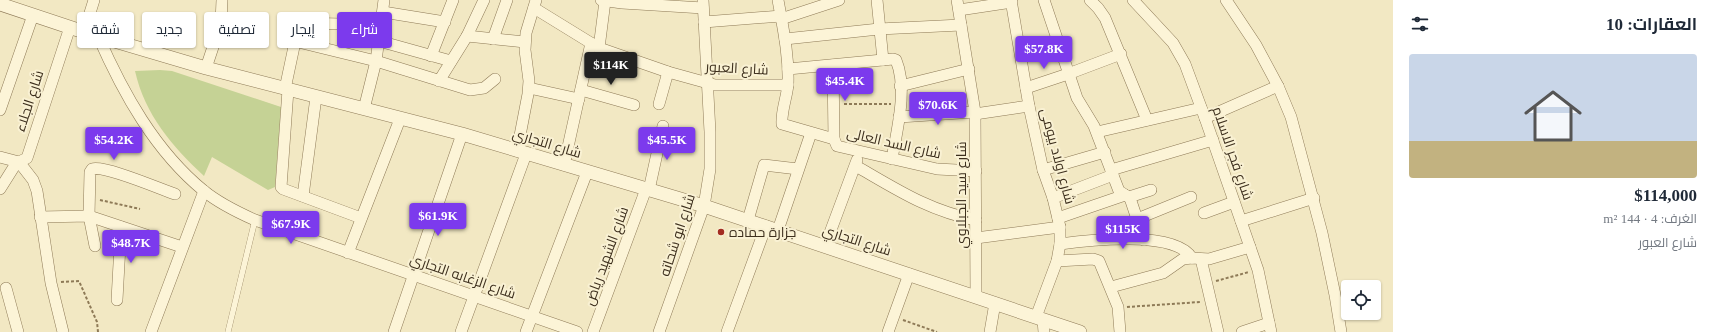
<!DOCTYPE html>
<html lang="ar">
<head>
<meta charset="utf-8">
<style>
  body { margin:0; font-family:"Times New Roman",Cairo,serif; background:#f6f6f7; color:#1f2937; direction:rtl; height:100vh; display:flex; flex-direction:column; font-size:15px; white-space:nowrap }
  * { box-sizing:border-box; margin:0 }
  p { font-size:13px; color:#747a83 }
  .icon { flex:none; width:22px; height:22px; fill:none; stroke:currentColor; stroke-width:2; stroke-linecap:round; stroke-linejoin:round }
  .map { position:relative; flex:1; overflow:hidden; direction:ltr }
  .side { display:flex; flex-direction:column; background:#fff; width:320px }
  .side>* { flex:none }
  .guide { position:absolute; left:12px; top:12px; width:380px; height:36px; direction:rtl; display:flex; gap:8px }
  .controls { position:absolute; left:1341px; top:280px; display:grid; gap:8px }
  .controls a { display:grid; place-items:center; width:40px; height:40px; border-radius:4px; background:#fff; box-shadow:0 1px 3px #0004; font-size:20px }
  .price { position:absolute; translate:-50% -34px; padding:0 9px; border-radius:4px; background:#7c3aed; color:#fff; font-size:13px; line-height:26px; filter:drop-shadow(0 1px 2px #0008) }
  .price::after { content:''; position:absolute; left:50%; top:24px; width:12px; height:9px; margin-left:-6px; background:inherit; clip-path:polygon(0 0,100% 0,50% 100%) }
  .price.current { background:#222; color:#fff }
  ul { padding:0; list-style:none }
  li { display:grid; align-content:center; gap:8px; height:212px; padding:0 16px }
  li span { display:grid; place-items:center; height:124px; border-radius:4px; color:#555 }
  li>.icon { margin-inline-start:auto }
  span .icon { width:72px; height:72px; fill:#fffc; stroke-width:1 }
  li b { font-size:17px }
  h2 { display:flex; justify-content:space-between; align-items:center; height:48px; padding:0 16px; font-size:17px }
  .pill { padding:0 14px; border-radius:4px; background:#fff; box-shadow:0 1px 3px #0004; font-size:14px; line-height:36px }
  .pill.current { background:#7c3aed; color:#fff }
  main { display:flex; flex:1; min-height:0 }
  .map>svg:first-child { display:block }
</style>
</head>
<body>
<main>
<section class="side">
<h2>العقارات: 10<svg class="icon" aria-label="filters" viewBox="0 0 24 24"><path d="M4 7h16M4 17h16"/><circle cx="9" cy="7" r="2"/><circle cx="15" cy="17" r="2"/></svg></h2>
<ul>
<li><span style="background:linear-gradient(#c9d6e8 70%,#c2b280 0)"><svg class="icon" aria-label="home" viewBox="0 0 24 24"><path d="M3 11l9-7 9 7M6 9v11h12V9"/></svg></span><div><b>$114,000</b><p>الغرف: 4 · 144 m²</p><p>شارع العبور</p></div></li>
</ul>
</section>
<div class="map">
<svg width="1393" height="332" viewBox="0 0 1393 332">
  <rect width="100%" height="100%" fill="#f2e8c3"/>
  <!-- green -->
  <path fill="#c5d295" d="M160 70 172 71 281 107 275 187 268 190 212 157 204 176C172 146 145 115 135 71Z"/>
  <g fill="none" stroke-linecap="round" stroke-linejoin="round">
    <defs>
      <path id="service" d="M228 332 255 220"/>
      <g id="minor">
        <path d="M601 0 622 3 703 8"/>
        <path d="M778 0C783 28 789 55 788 84 787 97 781 111 782 124L834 139"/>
        <path d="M877 0 883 60"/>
        <path d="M957 0 975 112 976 296"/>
        <path d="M1011 0 1029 106 1043 170 1053 198 1060 227V244L1057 261 1036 317"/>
        <path d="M1044 0 1077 98 1094 126 1119 191 1130 198 1144 240"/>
        <path d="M1090 0 1098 8 1105 18 1147 120"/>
        <path d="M1133 0 1173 43 1185 64 1205 118 1258 270 1271 332"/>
        <path d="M1226 0 1256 45 1278 86 1291 117 1322 233 1335 295 1341 332"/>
        <path d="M534 8 599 48 668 72 715 85H788"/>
        <path d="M959 10 1012 2"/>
        <path d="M383 12 445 22"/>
        <path d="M781 19 839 0"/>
        <path d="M704 22 781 16"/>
        <path d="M84 32 94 0"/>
        <path d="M98 36C123 93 155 151 204 191 220 204 237 212 255 220L577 332"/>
        <path d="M467 36 525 42"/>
        <path d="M493 39 507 0"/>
        <path d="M785 39 879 29 961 25"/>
        <path d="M294 41 376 61 470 90 484 88 495 79"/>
        <path d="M379 41 451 61"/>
        <path d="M599 48 605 1"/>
        <path d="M431 56 453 0"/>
        <path d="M833 65 834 139 837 146 937 169 976 171"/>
        <path d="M206 68 221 23 222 0"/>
        <path d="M788 69 893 59 896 60C908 89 897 129 892 159"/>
        <path d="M439 81 467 36 484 0"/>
        <path d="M900 86 969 69"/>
        <path d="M529 88 579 99"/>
        <path d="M1026 88 1068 74 1121 54"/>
        <path d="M285 89 299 23 382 25"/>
        <path d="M288 90 281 187 283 189 361 218"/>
        <path d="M581 90 634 105"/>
        <path d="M659 104 668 72"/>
        <path d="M364 109 376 61 384 0"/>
        <path d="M0 110 33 15"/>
        <path d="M975 114 1029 106"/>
        <path d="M899 117 975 112"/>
        <path d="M1205 118 1278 86"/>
        <path d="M1097 132 1201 108"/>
        <path d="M517 151 528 94 529 81 525 50 526 33 536 0"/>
        <path d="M0 157 19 162 27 158 70 27"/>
        <path d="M19 162 33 180 37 191 51 283 63 332"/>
        <path d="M564 165 591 43"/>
        <path d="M856 166C896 189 929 211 976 220"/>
        <path d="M1043 170 1105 152"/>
        <path d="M1111 170 1213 140"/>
        <path d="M0 189 17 162"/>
        <path d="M649 190 663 126"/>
        <path d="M303 196 316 97"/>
        <path d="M1129 197 1151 190"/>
        <path d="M1053 198 1113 175"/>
        <path d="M1204 213 1234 202"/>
        <path d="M40 217 89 216 182 247"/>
        <path d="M1058 218 1125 195"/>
        <path d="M1137 219 1191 197"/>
        <path d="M748 220 764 165 798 169"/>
        <path d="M1241 221 1314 198"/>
        <path d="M778 230 811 133"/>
        <path d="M976 238 1060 227"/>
        <path d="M1060 244C1089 240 1175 230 1192 258"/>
        <path d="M95 246 89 216 90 172 92 169C105 165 160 189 175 194"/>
        <path d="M825 246 857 160"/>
        <path d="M348 253 400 119"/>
        <path d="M1201 259 1218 332"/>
        <path d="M1057 261 1093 259 1099 261 1118 307 1120 332"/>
        <path d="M1111 287 1163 273 1183 259 1192 258 1209 259 1250 247"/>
        <path d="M6 288 18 332"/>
        <path d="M117 300 121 227"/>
        <path d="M1043 320 1044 332"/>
        <path d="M151 332 204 191"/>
        <path d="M394 332 462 134"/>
        <path d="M461 332 526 154"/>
        <path d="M526 332 587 172"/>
        <path d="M593 332 646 189"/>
        <path d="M659 332 704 206 710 169V132L703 0"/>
        <path d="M727 332 766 226"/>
        <path d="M888 332 909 274"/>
        <path d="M990 332 995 303"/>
        <path d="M1242 332 1269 323"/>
      </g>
      <path id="tertiary" d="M0 4 84 32 206 68 462 134 704 206 1080 332"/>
    </defs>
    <!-- service casing -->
    <use href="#service" stroke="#8e7a57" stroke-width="6"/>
    <!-- minor casing -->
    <use href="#minor" stroke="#8e7a57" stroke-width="12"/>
    <!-- tertiary casing -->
    <use href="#tertiary" stroke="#8e7a57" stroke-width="14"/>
    <!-- path -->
    <g stroke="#8e7a57" stroke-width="2" stroke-dasharray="3 2" stroke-linecap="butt">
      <path d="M844 104H891"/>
      <path d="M100 200 140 209"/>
      <path d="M1216 281 1249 272"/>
      <path d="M61 282 79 281 97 322 98 332"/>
      <path d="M1127 307 1200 302"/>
      <path d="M903 320 937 332"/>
    </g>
    <!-- service -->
    <use href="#service" stroke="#fcf4d7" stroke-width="5.5"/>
    <!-- minor -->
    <use href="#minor" stroke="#fcf4d7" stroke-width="11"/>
    <!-- tertiary -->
    <use href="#tertiary" stroke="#fcf4d7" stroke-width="13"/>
  </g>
  <!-- markers -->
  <circle fill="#a32c21" stroke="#f9f1d3" stroke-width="1.5" cx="721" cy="232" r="4"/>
  <g text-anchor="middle" stroke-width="4" stroke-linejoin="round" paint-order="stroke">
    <!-- street labels -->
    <g font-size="14" fill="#3d2f1d" stroke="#f9f1d3">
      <text transform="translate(737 68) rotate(3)" y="5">شارع العبور</text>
      <text transform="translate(29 101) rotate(-72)" y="5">شارع الجلاء</text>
      <text transform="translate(547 143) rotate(17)" y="5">شارع التجاري</text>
      <text transform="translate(894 143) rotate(13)" y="5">شارع السد العالى</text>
      <text transform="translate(1233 153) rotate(71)" y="5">شارع فجر الاسلام</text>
      <text transform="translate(1058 156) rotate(75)" y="5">شارع اولاد بيومى</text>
      <text transform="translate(961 195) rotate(-90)" y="5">شارع سيد الجبلاوي</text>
      <text transform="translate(677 235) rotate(-72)" y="5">شارع ابو شحاته</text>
      <text transform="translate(857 240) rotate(18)" y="5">شارع التجاري</text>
      <text transform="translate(606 256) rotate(-70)" y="5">شارع الشهيد رياض</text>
      <text transform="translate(463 276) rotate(19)" y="5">شارع الزغابه التجاري</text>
    </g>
    <!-- poi labels -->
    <g font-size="14" fill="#3d2f1d" stroke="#f9f1d3" text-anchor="start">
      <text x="729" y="237">جزارة حماده</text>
    </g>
  </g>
</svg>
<div class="controls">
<a><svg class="icon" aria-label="locate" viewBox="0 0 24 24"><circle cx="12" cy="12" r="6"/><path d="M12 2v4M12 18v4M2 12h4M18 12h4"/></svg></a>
</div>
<b class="price" style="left:1044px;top:70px">$57.8K</b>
<b class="price current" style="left:611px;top:86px">$114K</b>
<b class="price" style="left:845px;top:102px">$45.4K</b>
<b class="price" style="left:938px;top:126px">$70.6K</b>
<b class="price" style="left:114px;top:161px">$54.2K</b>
<b class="price" style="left:667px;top:161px">$45.5K</b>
<b class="price" style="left:438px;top:237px">$61.9K</b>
<b class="price" style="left:291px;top:245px">$67.9K</b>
<b class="price" style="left:1123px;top:250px">$115K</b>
<b class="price" style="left:131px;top:264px">$48.7K</b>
<div class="guide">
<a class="pill current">شراء</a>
<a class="pill">إيجار</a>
<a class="pill">تصفية</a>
<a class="pill">جديد</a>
<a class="pill">شقة</a>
</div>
</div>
</main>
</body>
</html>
